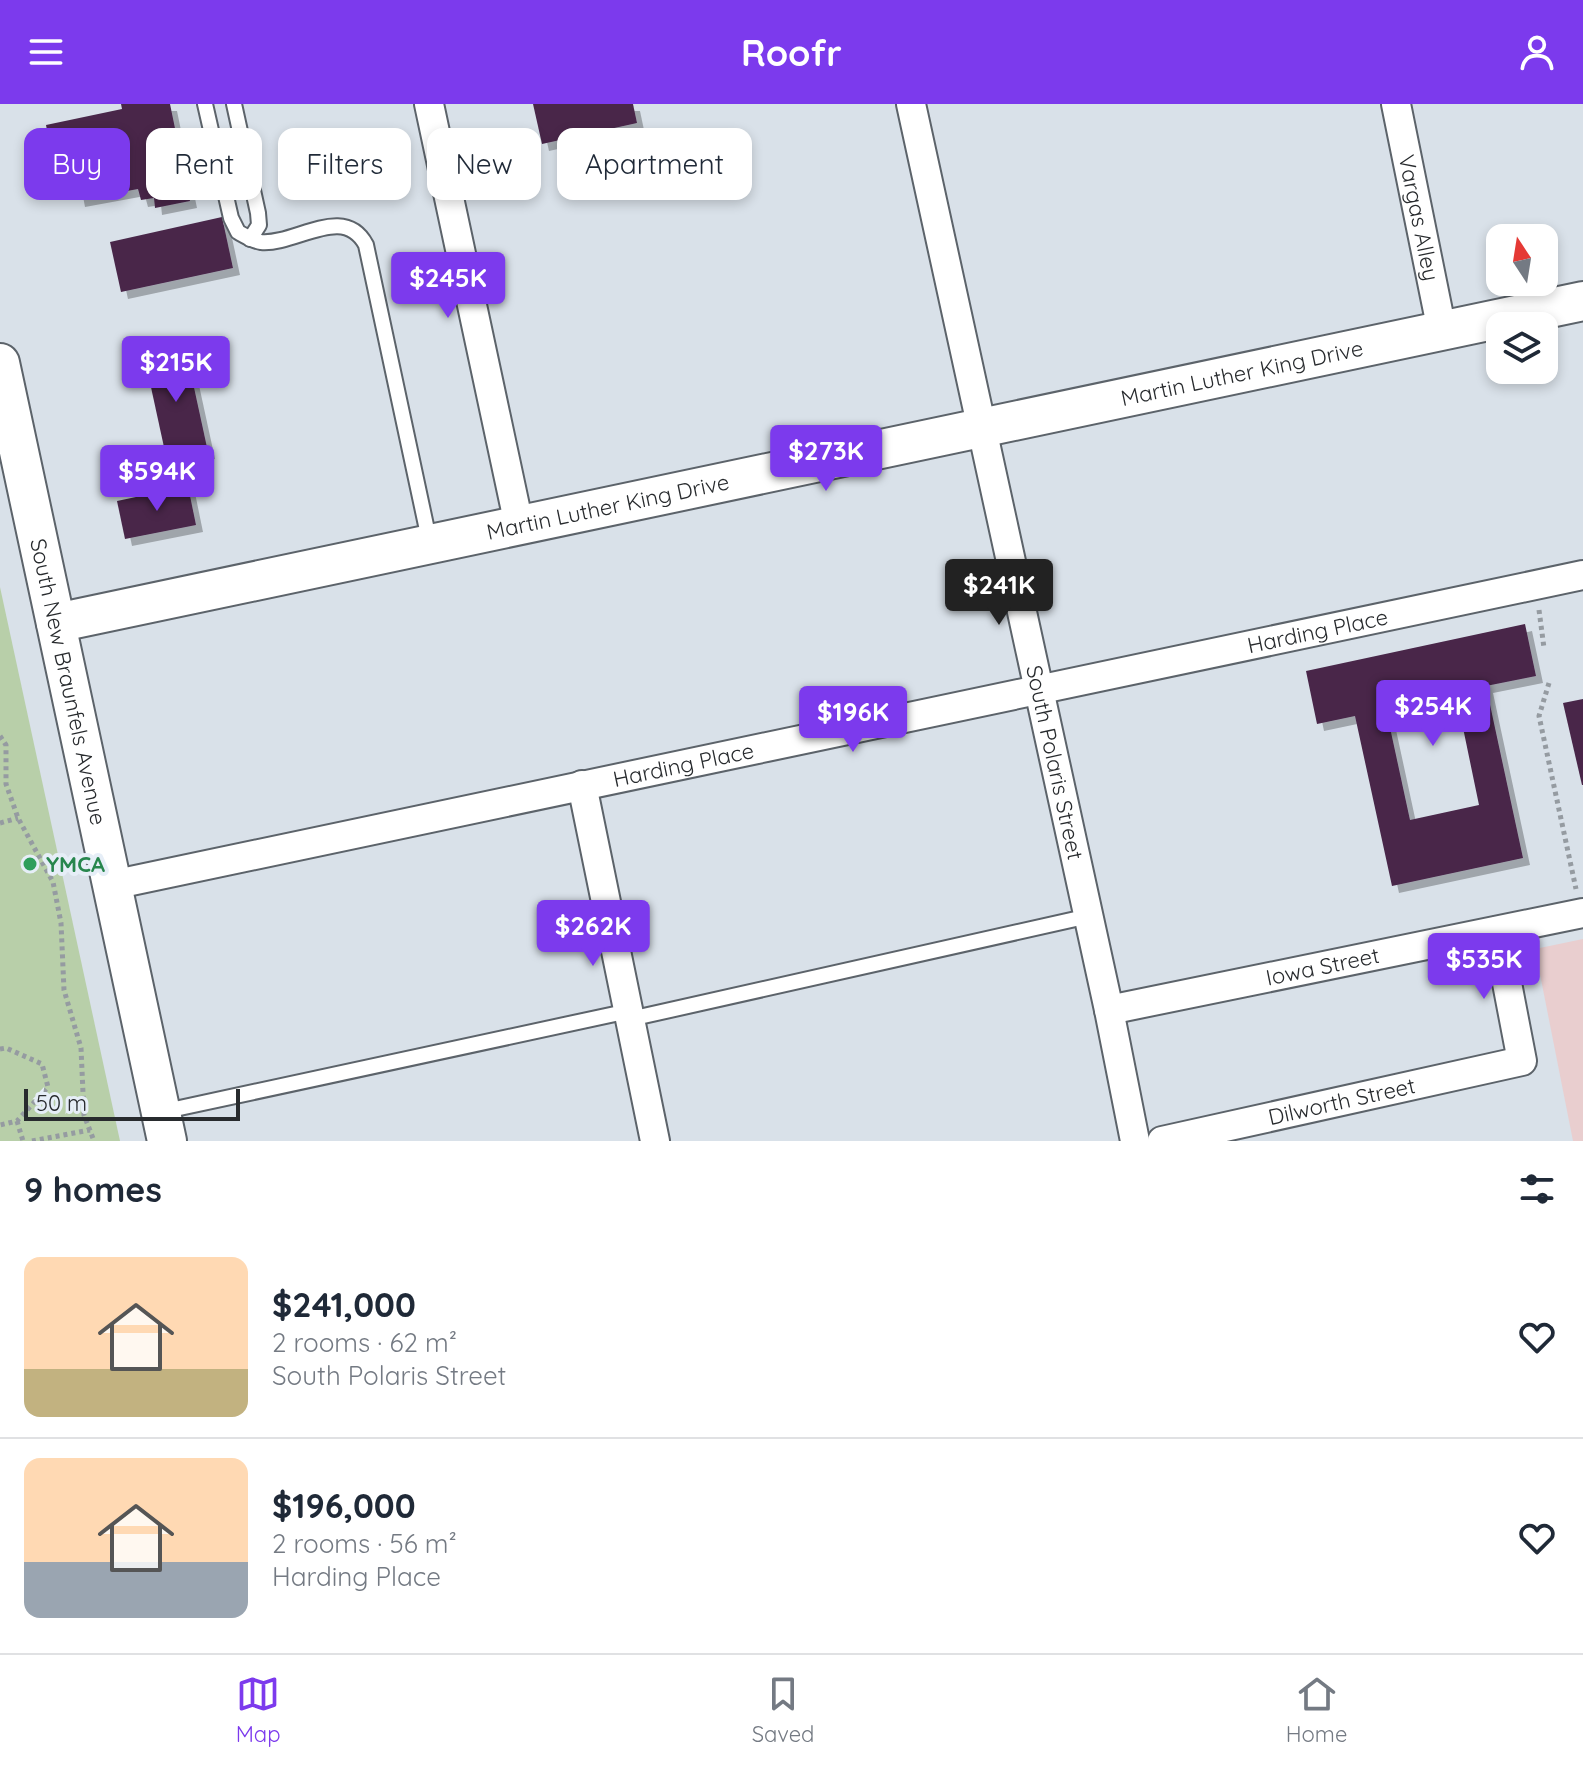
<!DOCTYPE html>
<html lang="en">
<head>
<meta charset="utf-8">
<style>
  body { margin:0; font-family:Quicksand,sans-serif; background:#f6f6f7; color:#1f2937; height:100vh; display:flex; flex-direction:column; font-size:30px; white-space:nowrap }
  * { box-sizing:border-box; margin:0 }
  p { font-size:26px; color:#747a83 }
  .icon { flex:none; width:44px; height:44px; fill:none; stroke:currentColor; stroke-width:2; stroke-linecap:round; stroke-linejoin:round }
  .map { position:relative; height:1037px; overflow:hidden }
  .sheet { display:flex; flex-direction:column; background:#fff; flex:1 }
  .sheet>* { flex:none }
  .banner { position:absolute; left:24px; top:24px; width:800px; height:72px; display:flex; gap:16px }
  .needle { width:52px; rotate:348deg }
  .controls { position:absolute; left:1486px; top:120px; display:grid; gap:16px }
  .controls a { display:grid; place-items:center; width:72px; height:72px; border-radius:16px; background:#fff; box-shadow:0 4px 12px #0003; font-size:40px }
  .scale { position:absolute; left:24px; bottom:20px; width:216px; box-sizing:border-box; padding-left:8px; border:4px solid #282b2e; border-top:0; font-size:22px; line-height:28px; white-space:nowrap; color:#282b2e; -webkit-text-stroke:6px #e6eef7; paint-order:stroke }
  .price { position:absolute; translate:-50% -68px; padding:0 18px; border-radius:8px; background:#7c3aed; color:#fff; font-size:26px; line-height:52px; filter:drop-shadow(0 2px 4px #0008) }
  .price::after { content:''; position:absolute; left:50%; top:48px; width:24px; height:18px; margin-left:-12px; background:inherit; clip-path:polygon(0 0,100% 0,50% 100%) }
  .price.on { background:#222; color:#fff }
  ul { padding:0; list-style:none }
  li { display:flex; align-items:center; gap:24px; height:200px; padding:0 24px }
  li+li { border-top:2px solid #e0e1e3 }
  li span { display:grid; place-items:center; flex:none; width:224px; height:160px; border-radius:16px; color:#555 }
  li>.icon { margin-inline-start:auto }
  span .icon { width:96px; height:96px; fill:#fffc; stroke-width:1 }
  li b { font-size:34px }
  h2 { display:flex; justify-content:space-between; align-items:center; height:96px; padding:0 24px; font-size:34px }
  .tag { padding:0 28px; border-radius:16px; background:#fff; box-shadow:0 4px 12px #0003; font-size:28px; line-height:72px }
  .tag.on { background:#7c3aed; color:#fff }
  header { display:flex; justify-content:space-between; align-items:center; height:104px; padding:0 24px; background:#7c3aed; color:#fff; font-size:36px; font-weight:700 }
  .dock { display:flex; justify-content:space-around; align-items:center; height:112px; border-top:2px solid #e0e1e3; background:#fff; font-size:22px; color:#747a83 }
  .dock a { display:grid; justify-items:center; gap:4px }
  .dock .on { color:#7c3aed }
  .map>svg:first-child { display:block }
</style>
</head>
<body>
<header><svg class="icon" aria-label="menu" viewBox="0 0 24 24"><path d="M4 6h16M4 12h16M4 18h16"/></svg>Roofr<svg class="icon" aria-label="person" viewBox="0 0 24 24"><circle cx="12" cy="8" r="4"/><path d="M4 21q1-7 8-7t8 7"/></svg></header>
<div class="map">
<svg width="1583" height="1037" viewBox="0 0 1583 1037">
  <defs>
    <filter id="shadow"><feDropShadow dx="7" dy="7" stdDeviation="0" flood-color="#0004"/></filter>
  </defs>
  <rect width="100%" height="100%" fill="#d9e1e9"/>
  <!-- education -->
  <path fill="#e9cecf" d="M1583 835V1037H1573L1535 845Z"/>
  <!-- green -->
  <path fill="#b8cfa9" d="M0 483 120 1037H0Z"/>
  <!-- building -->
  <g fill="#482749" fill-rule="evenodd" filter="url(#shadow)">
    <path d="M121 0H170L190 97 155 104 154 94 141 96 138 85 78 96 75 80 58 84 46 21 122 5Z"/>
    <path d="M533 0H633L637 19 542 40Z"/>
    <path d="M222 113 233 164 121 188 110 138Z"/>
    <path d="M185 242 208 348 167 357 144 251Z"/>
    <path d="M188 382 196 421 125 435 117 397Z"/>
    <path d="M1525 520 1536 572 1486 582 1523 754 1392 782 1355 612 1317 620 1306 567ZM1456 590 1479 701 1410 716 1386 605Z"/>
    <path d="M1583 595V681H1582L1563 599Z"/>
  </g>
  <g fill="none" stroke-linecap="round" stroke-linejoin="round">
    <defs>
      <g id="lane">
        <path d="M205 0 231 114 238 128C245 132 253 137 261 138 296 141 344 99 366 141L430 440"/>
        <path d="M234 0 258 109 259 121 250 135"/>
        <path d="M630 915 1089 812"/>
        <path d="M161 1008 629 907"/>
      </g>
      <g id="street">
        <path d="M429 0 519 421"/>
        <path id="s1" d="M911 0 1109 906 1135 1037"/>
        <path id="s2" d="M1396 0 1442 227"/>
        <path d="M582 681 655 1037"/>
        <path id="s3" d="M112 781 1583 471"/>
        <path id="s4" d="M1109 906 1583 809"/>
        <path id="s5" d="M1162 1037 1522 957 1497 827"/>
      </g>
      <g id="secondary">
        <path id="s6" d="M0 259 167 1037"/>
        <path id="s7" d="M56 519 1583 197"/>
      </g>
    </defs>
    <!-- lane casing -->
    <use href="#lane" stroke="#5c636a" stroke-width="18"/>
    <!-- street casing -->
    <use href="#street" stroke="#5c636a" stroke-width="32"/>
    <!-- secondary casing -->
    <use href="#secondary" stroke="#5c636a" stroke-width="42"/>
    <!-- path -->
    <g stroke="#959ba1" stroke-width="5" stroke-dasharray="4 4" stroke-linecap="butt">
      <path d="M1539 506 1544 544"/>
      <path d="M1549 579 1539 612 1576 785"/>
      <path d="M0 632 6 641V680L18 714 53 778 61 819 64 886 81 944 84 1011 94 1037"/>
      <path d="M0 719 18 714"/>
      <path d="M0 945 6 944 42 960 48 983 17 1017 0 1021"/>
      <path d="M17 1017 23 1037"/>
      <path d="M32 1037 90 1026"/>
    </g>
    <!-- lane -->
    <use href="#lane" stroke="#fff" stroke-width="14"/>
    <!-- street -->
    <use href="#street" stroke="#fff" stroke-width="28"/>
    <!-- secondary -->
    <use href="#secondary" stroke="#fff" stroke-width="38"/>
  </g>
  <!-- markers -->
  <circle fill="#2e9e5b" stroke="#e6eef7" stroke-width="3" cx="30" cy="760" r="8"/>
  <g text-anchor="middle" stroke-width="8" stroke-linejoin="round" paint-order="stroke">
    <!-- street labels -->
    <g font-size="22" fill="#282b2e" stroke="#e6eef7">
      <text dy="8" stroke="none"><textPath href="#s2" startOffset="116">Vargas Alley</textPath></text>
      <text dy="8" stroke="none"><textPath href="#s7" startOffset="1212">Martin Luther King Drive</textPath></text>
      <text dy="8" stroke="none"><textPath href="#s7" startOffset="564">Martin Luther King Drive</textPath></text>
      <text dy="8" stroke="none"><textPath href="#s3" startOffset="1232">Harding Place</textPath></text>
      <text dy="8" stroke="none"><textPath href="#s6" startOffset="326">South New Braunfels Avenue</textPath></text>
      <text dy="8" stroke="none"><textPath href="#s1" startOffset="674">South Polaris Street</textPath></text>
      <text dy="8" stroke="none"><textPath href="#s3" startOffset="584">Harding Place</textPath></text>
      <text dy="8" stroke="none"><textPath href="#s4" startOffset="218">Iowa Street</textPath></text>
      <text dy="8" stroke="none"><textPath href="#s5" startOffset="184">Dilworth Street</textPath></text>
    </g>
    <!-- leisure labels -->
    <g font-size="22" font-weight="bold" fill="#27864d" stroke="#e6eef7" text-anchor="start">
      <text x="46" y="768">YMCA</text>
    </g>
  </g>
</svg>
<div class="controls">
<a><svg class="needle" viewBox="-14 -14 28 28"><path d="M0-13l5 13h-10z" fill="#e53935"/><path d="M0 13l5-13h-10z" fill="#747a83"/></svg></a>
<a><svg class="icon" aria-label="layers" viewBox="0 0 24 24"><path d="M12 4l9 5-9 5-9-5zM3 14l9 5 9-5"/></svg></a>
</div>
<div class="scale">50 m</div>
<b class="price" style="left:448px;top:216px">$245K</b>
<b class="price" style="left:176px;top:300px">$215K</b>
<b class="price" style="left:826px;top:389px">$273K</b>
<b class="price" style="left:157px;top:409px">$594K</b>
<b class="price on" style="left:999px;top:523px">$241K</b>
<b class="price" style="left:1433px;top:644px">$254K</b>
<b class="price" style="left:853px;top:650px">$196K</b>
<b class="price" style="left:593px;top:864px">$262K</b>
<b class="price" style="left:1484px;top:897px">$535K</b>
<div class="banner">
<a class="tag on">Buy</a>
<a class="tag">Rent</a>
<a class="tag">Filters</a>
<a class="tag">New</a>
<a class="tag">Apartment</a>
</div>
</div>
<section class="sheet">
<h2>9 homes<svg class="icon" aria-label="filters" viewBox="0 0 24 24"><path d="M4 7h16M4 17h16"/><circle cx="9" cy="7" r="2"/><circle cx="15" cy="17" r="2"/></svg></h2>
<ul>
<li><span style="background:linear-gradient(#ffd9b3 70%,#c2b280 0)"><svg class="icon" aria-label="home" viewBox="0 0 24 24"><path d="M3 11l9-7 9 7M6 9v11h12V9"/></svg></span><div><b>$241,000</b><p>2 rooms · 62 m²</p><p>South Polaris Street</p></div><svg class="icon" aria-label="heart" viewBox="0 0 24 24"><path d="M12 20l-8-8c-3-5 5-10 8-4 3-6 11-1 8 4z"/></svg></li>
<li><span style="background:linear-gradient(#ffd9b3 65%,#9aa5b1 0)"><svg class="icon" aria-label="home" viewBox="0 0 24 24"><path d="M3 11l9-7 9 7M6 9v11h12V9"/></svg></span><div><b>$196,000</b><p>2 rooms · 56 m²</p><p>Harding Place</p></div><svg class="icon" aria-label="heart" viewBox="0 0 24 24"><path d="M12 20l-8-8c-3-5 5-10 8-4 3-6 11-1 8 4z"/></svg></li>
</ul>
</section>
<nav class="dock">
<a class="on"><svg class="icon" aria-label="map" viewBox="0 0 24 24"><path d="M3 6l6-2 6 2 6-2v14l-6 2-6-2-6 2zM9 4v14M15 6v14"/></svg>Map</a>
<a><svg class="icon" aria-label="saved" viewBox="0 0 24 24"><path d="M7 4h10v16l-5-4-5 4z"/></svg>Saved</a>
<a><svg class="icon" aria-label="home" viewBox="0 0 24 24"><path d="M3 11l9-7 9 7M6 9v11h12V9"/></svg>Home</a>
</nav>
</body>
</html>
